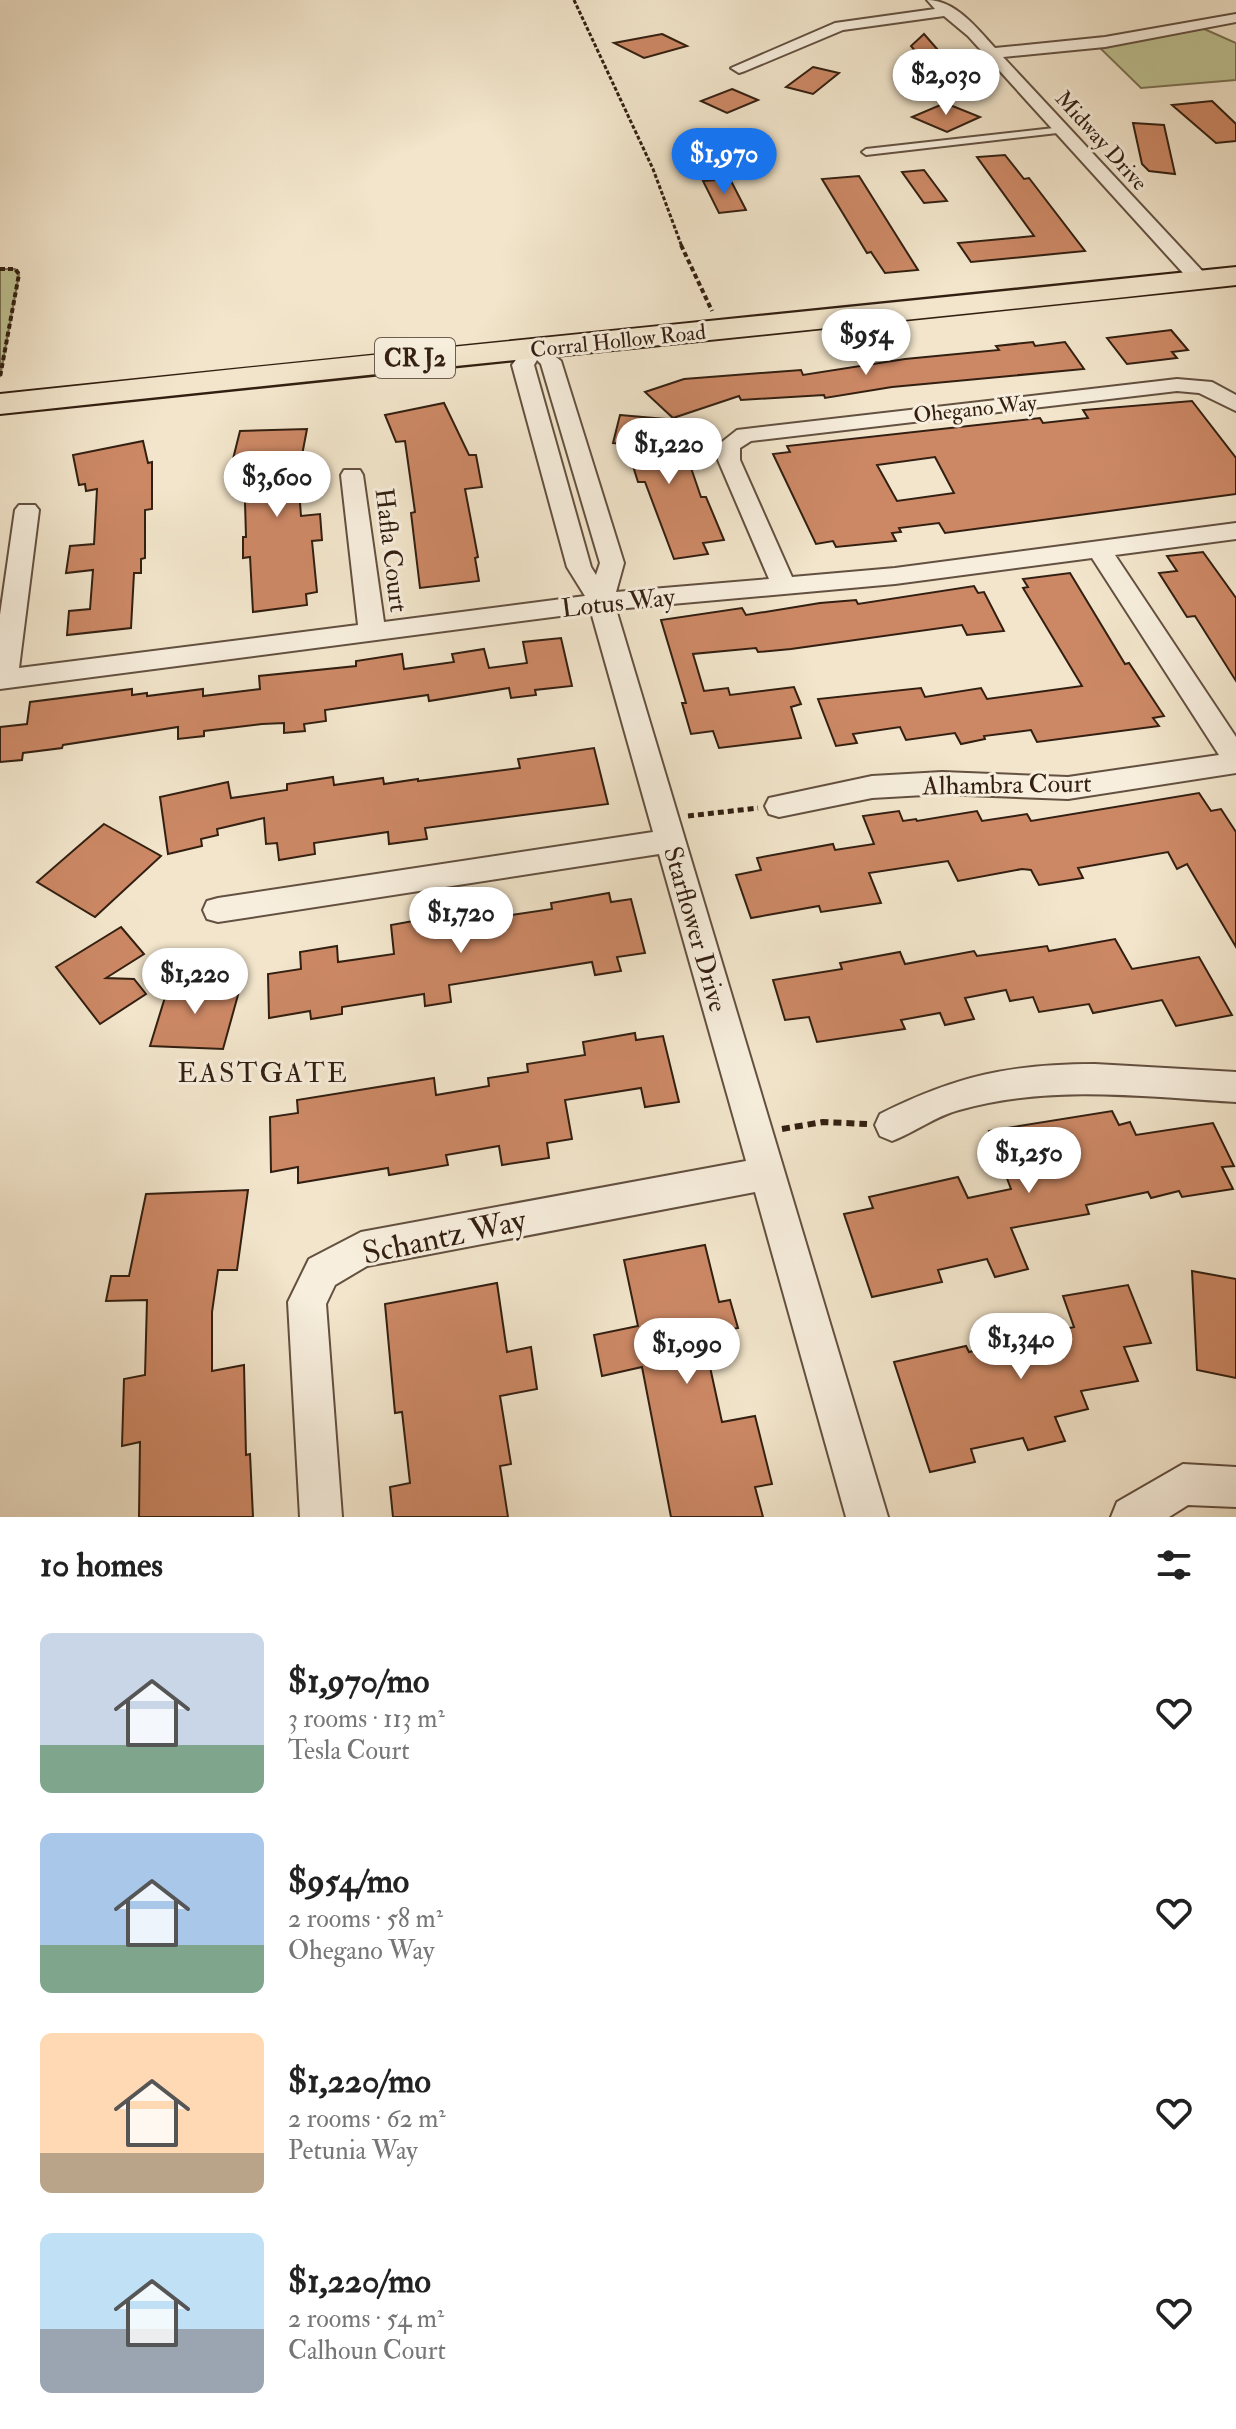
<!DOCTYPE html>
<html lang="en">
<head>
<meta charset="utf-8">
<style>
  body { margin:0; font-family:"IM FELL Double Pica",serif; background:#f2f2f2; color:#222; height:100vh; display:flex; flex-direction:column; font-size:30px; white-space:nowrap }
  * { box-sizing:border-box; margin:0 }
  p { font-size:26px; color:#767676 }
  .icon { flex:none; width:44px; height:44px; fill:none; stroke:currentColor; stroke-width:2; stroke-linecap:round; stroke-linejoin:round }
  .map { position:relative; height:1517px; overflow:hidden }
  .sheet { display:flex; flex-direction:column; background:#fff; flex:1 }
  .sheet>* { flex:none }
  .price { position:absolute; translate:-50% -68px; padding:0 18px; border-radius:28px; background:#fff; color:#222; font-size:26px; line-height:52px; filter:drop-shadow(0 2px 4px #0008) }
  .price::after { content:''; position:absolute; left:50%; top:48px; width:24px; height:18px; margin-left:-12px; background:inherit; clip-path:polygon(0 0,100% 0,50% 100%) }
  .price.selected { background:#1a73e8; color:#fff }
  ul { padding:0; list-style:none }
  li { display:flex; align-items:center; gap:24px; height:200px; padding:0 40px }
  li span { display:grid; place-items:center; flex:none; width:224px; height:160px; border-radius:12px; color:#555 }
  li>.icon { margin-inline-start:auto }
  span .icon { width:96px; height:96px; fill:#fffc; stroke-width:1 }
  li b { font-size:34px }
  h2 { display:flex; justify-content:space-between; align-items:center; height:96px; padding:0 40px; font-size:34px }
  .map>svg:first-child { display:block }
</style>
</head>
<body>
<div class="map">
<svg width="1236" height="1517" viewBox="0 0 1236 1517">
  <rect width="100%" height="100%" fill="#f2e5cb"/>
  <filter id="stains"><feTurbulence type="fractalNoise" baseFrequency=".0025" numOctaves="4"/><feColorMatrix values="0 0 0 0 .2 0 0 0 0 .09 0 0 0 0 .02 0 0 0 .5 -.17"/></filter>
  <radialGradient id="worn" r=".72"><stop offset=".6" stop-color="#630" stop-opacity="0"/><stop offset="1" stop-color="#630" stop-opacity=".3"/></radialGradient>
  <!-- green -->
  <g fill="#bfc394" stroke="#797152" stroke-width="2">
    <path d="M1202 28 1236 43V80L1141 88 1099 47Z"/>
    <path d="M0 269H15L19 274 0 377Z"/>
  </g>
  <!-- building -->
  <g fill="#cc8865" stroke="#331f11" stroke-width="2" fill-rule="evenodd">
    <path d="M662 34 687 46 644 58 614 43Z"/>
    <path d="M924 34 978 96 954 98 911 46Z"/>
    <path d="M813 67 839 73 813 94 786 87Z"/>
    <path d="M732 89 758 100 727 113 701 101Z"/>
    <path d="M1212 101 1236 124V141L1216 143 1172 105Z"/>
    <path d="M945 103 980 117 947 132 912 117Z"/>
    <path d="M1133 123 1164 125 1175 174 1149 171 1142 164Z"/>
    <path d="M1005 155 1024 179 1029 178 1085 251 971 262 958 243 1034 236 977 157Z"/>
    <path d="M924 170 947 201 924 203 902 172Z"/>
    <path d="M859 176 918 270 885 273 871 252 867 253 822 179Z"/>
    <path d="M730 179 746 210 719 213 703 181Z"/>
    <path d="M1171 330 1188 350 1172 352 1177 358 1127 364 1107 338Z"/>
    <path d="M1033 342 1035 346 1065 342 1084 369 892 387 825 398 824 395 741 400 739 396 673 418 645 392 684 379 801 370 803 375 905 359 999 350 996 346Z"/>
    <path d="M1192 401 1236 458V494L945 533 939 523 899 528 901 532 892 533 896 541 836 547 833 541 816 544 773 454 790 452 787 446 1040 418 1043 423 1088 418 1083 410ZM935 457 954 493 897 501 877 465Z"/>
    <path d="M444 403 469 455H476L482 487 465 489 478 557 475 558 479 581 420 588 411 513 415 512 405 441 396 442 385 415Z"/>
    <path d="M620 415 676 420 665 468 690 465 701 497H706L724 540 703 543 708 554 674 559 645 482H638L626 444 613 443Z"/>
    <path d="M307 429 298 476 301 516 320 514 322 540 312 541 317 592 306 594 307 605 253 612 250 557 243 558V537H246L244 467H231L240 431Z"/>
    <path d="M143 441 148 463 152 462V509L145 510V558L141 559V573H134L131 628 67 635 69 611 90 609 93 570 66 573 70 546 94 544 97 489 86 491 85 484 79 485 73 455Z"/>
    <path d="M1203 552 1236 598V681L1195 616 1187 617 1159 573 1177 571 1167 556Z"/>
    <path d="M1070 573 1125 664 1129 663 1164 716 1153 718 1159 726 1037 742 1031 730 984 736 985 739 961 744 955 733 906 740 900 727 853 734 857 743 836 746 818 699 921 688 925 697 981 688 987 699 1082 686 1023 588 1028 587 1023 579Z"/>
    <path d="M974 586 978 593 984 592 1004 631 967 635 962 625 791 649 758 652 756 648 693 654 704 691 728 688 730 695 794 687 801 704 791 707 801 738 719 748 713 731 691 734 682 703H686L661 620 742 608 746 615 820 603 856 600 858 604Z"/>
    <path d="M561 638 572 686 535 690 536 695 511 698 509 688 429 701 428 695 325 710 326 721 304 724 305 731 284 733V723L262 724 204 731V736L178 739V727L63 745 62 748 23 753 22 760 0 762V727L27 724 30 702 132 689V695L147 693V696L203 689V696L260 689 259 676 356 666V661L402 654 404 669 454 662 452 654 484 649 489 668 527 663 523 642Z"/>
    <path d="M594 748 608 804 425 828 427 839 389 844 388 832 314 843 315 854 279 860 277 843 266 844 264 818 217 829 218 835 201 839 202 846 168 854 160 797 228 782 231 798 287 790V784L333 777 334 785 383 778 384 784 418 779V781L520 768 518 759Z"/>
    <path d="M1199 793 1211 811 1221 809 1236 832V947L1187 864 1177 869 1168 852 1078 868 1083 878 1039 885 1031 870 1022 869 958 881 948 861 869 873 881 903 821 912 819 906 751 918 736 875 761 870 757 858 833 844 835 850 874 844 863 816 899 811 903 821 916 819 917 821 977 811 982 821 1027 814 1031 821Z"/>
    <path d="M104 824 161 856 95 917 37 882Z"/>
    <path d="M609 893 611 902 631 899 645 953 617 957 621 971 595 975 592 962 449 985 451 1002 425 1006 424 994 342 1007V1014L311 1019 310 1011 269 1018 268 974 301 969 300 952 337 946 338 962 394 954 391 925 496 906 498 917 552 909 551 903Z"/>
    <path d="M121 927 144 954 106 978 134 979 146 994 100 1024 56 967Z"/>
    <path d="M1115 939 1132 969 1199 957 1232 1015 1176 1026 1162 1000 1093 1013 1089 1004 1039 1012 1033 997 1010 1001 1006 990 965 998 974 1019 945 1025 940 1013 901 1020 905 1029 817 1042 809 1017 785 1020 773 980 842 969 840 963 900 952 905 964 974 951 977 956 1047 946 1049 951Z"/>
    <path d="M170 981 225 984 222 994 238 995 223 1049 150 1046Z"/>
    <path d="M635 1033 636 1040 663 1036 679 1102 645 1107 641 1088 565 1100 572 1139 547 1143 549 1158 502 1165 499 1146 446 1155 448 1165 389 1175 388 1168 298 1183V1167L271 1172 270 1117 298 1113 297 1100 434 1078 436 1095 489 1086 488 1078 528 1072 527 1064 585 1055 583 1042Z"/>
    <path d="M1112 1111 1119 1125 1130 1122 1136 1135 1213 1123 1234 1166 1222 1167 1233 1189 1182 1197 1179 1191 1151 1198 1148 1192 1086 1205 1089 1214 1011 1228 1028 1269 995 1277 987 1259 938 1270 942 1282 872 1297 844 1214 873 1208 869 1197 958 1177 968 1198 1011 1189 989 1131Z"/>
    <path d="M248 1190 237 1270H218L212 1312V1371L244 1365 246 1455 250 1454 253 1517H139L140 1442 122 1446 124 1379 145 1375 147 1300 106 1301 111 1276H129L146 1194Z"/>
    <path d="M705 1245 719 1302 730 1300 738 1328 703 1335 722 1422 755 1416 772 1484 755 1487 763 1517H671L642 1367 602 1376 594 1335 638 1326 624 1260Z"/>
    <path d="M1192 1271 1236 1279V1378L1197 1370Z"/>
    <path d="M497 1283 507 1352 531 1347 537 1389 500 1396 511 1464 500 1466 508 1517H393L390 1487 410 1483 402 1412 395 1413 385 1304Z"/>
    <path d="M1128 1285 1151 1343 1124 1347 1138 1381 1081 1391 1088 1409 1055 1417 1065 1441 1028 1450 1023 1438 971 1449 975 1462 930 1472 894 1362 966 1346 969 1352 1074 1327 1063 1296Z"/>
  </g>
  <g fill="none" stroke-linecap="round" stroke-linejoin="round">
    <defs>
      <path id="lane" d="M1063 127 1066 128V132L866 155 862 152 866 149Z"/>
      <g id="street">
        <path d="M927 0C955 0 976 27 995 48L1105 37 1236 14V22L1105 47 1003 57 1207 276 1210 280 1207 284H1193L968 36 944 16 843 30 745 71 739 73 731 68 835 23 935 9Z"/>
        <path d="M534 343 541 345 561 361 624 563 616 592 769 579 718 460V445L737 430 1177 379 1212 382 1236 395V411L1199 393 1177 391 751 441 740 448V460L792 577 895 568 1236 523V539L1115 555 1236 737V773L1068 799 942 794 872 798 779 817 769 814 765 806 769 798 872 776 942 772 1068 777 1219 755 1092 558 895 584 616 609 888 1517H846L755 1192 367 1266 335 1285 326 1304 342 1517H300L288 1302 309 1259 361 1232 746 1161 659 854 218 922 207 919 203 910 207 901 218 898 653 832 591 612 0 689V615L15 510 19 505H35L39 510 19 668 358 625 341 475 344 470H360L363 475 384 622 585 596 567 567 512 365 527 345ZM537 360 541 364 600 563 596 575 591 567 534 365Z"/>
        <path d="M1095 1064 1236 1072V1102C1143 1097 1050 1084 959 1110 936 1116 915 1132 892 1141L880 1136 875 1125 880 1114C956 1076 1010 1064 1095 1064Z"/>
        <path d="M1183 1464 1236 1467V1507L1188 1505 1169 1517H1111L1117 1502Z"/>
      </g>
      <path id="primary" d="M1236 267V285C824 330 412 369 0 414V394C412 349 824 311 1236 267Z"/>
    </defs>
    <!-- lane casing -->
    <use href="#lane" stroke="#635040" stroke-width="4"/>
    <!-- street casing -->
    <use href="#street" stroke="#635040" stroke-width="4"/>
    <!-- primary casing -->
    <use href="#primary" stroke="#331f11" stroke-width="4"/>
    <!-- path-far3 -->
    <path stroke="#331f11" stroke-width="3" stroke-dasharray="4 2" stroke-linecap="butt" d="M574 0 653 169 682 247"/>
    <!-- path-far2 -->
    <g stroke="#331f11" stroke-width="4" stroke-dasharray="5 3" stroke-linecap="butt">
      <path d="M681 245 712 311"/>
      <path d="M0 269H15L19 274 0 377"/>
    </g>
    <!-- path-far1 -->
    <path stroke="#331f11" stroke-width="5" stroke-dasharray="6 4" stroke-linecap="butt" d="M688 816 758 808"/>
    <!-- path -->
    <path stroke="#331f11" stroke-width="6" stroke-dasharray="8 5" stroke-linecap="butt" d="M782 1129 823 1122 867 1124"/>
    <!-- lane -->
    <use href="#lane" fill="#f7eedd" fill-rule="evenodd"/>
    <!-- street -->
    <use href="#street" fill="#f7eedd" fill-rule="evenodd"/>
    <!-- primary -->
    <use href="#primary" fill="#f2e5cb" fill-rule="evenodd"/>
  </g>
  <g text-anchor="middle" stroke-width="6" stroke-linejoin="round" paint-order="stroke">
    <!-- far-street labels -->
    <g font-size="22" fill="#331f11" stroke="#f7eedd">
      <text transform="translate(1102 140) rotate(48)" y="8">Midway Drive</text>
      <text transform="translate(618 340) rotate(-6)" y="8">Corral Hollow Road</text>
      <text transform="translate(975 408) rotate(-6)" y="8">Ohegano Way</text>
    </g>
    <!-- shield labels -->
    <rect fill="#f7eedd" stroke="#6e5d4e" stroke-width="2" x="375" y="338" width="80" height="40" rx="6"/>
    <g font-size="24" font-weight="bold" fill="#331f11">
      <text x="415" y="366">CR J2</text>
    </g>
    <!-- street labels -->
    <g font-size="26" fill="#331f11" stroke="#f7eedd">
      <text transform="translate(392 550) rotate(83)" y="9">Hafla Court</text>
      <text transform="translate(618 602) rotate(-6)" y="9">Lotus Way</text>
      <text transform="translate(1007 784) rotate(-1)" y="9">Alhambra Court</text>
      <text transform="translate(696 929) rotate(74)" y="9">Starflower Drive</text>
    </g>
    <!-- neighbourhood labels -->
    <g font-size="28" letter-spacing="2" fill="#331f11" stroke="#f7eedd">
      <text x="263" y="1082">EASTGATE</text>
    </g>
    <!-- near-street labels -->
    <g font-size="32" fill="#331f11" stroke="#f7eedd">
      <text transform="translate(444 1236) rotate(-12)" y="11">Schantz Way</text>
    </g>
  </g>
  <rect width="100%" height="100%" filter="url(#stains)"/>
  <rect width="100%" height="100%" fill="url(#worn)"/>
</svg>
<b class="price" style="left:946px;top:117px">$2,030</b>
<b class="price selected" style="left:724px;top:196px">$1,970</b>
<b class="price" style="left:866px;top:377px">$954</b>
<b class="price" style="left:669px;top:486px">$1,220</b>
<b class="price" style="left:277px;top:519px">$3,600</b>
<b class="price" style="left:461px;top:955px">$1,720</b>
<b class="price" style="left:195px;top:1016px">$1,220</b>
<b class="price" style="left:1029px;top:1195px">$1,250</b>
<b class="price" style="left:1021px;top:1381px">$1,340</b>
<b class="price" style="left:687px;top:1386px">$1,090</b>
</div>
<section class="sheet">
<h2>10 homes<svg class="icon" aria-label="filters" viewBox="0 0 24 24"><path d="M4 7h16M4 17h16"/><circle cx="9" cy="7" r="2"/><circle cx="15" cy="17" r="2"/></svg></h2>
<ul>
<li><span style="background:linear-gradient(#c9d6e8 70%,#7fa58c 0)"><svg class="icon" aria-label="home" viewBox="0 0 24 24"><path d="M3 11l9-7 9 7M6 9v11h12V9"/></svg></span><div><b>$1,970/mo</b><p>3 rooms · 113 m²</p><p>Tesla Court</p></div><svg class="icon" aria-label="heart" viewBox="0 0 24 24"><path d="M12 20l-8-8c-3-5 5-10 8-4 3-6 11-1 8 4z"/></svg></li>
<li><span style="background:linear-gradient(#a9c7e8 70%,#7fa58c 0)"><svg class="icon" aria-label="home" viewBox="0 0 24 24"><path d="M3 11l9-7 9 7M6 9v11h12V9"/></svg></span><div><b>$954/mo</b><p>2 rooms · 58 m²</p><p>Ohegano Way</p></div><svg class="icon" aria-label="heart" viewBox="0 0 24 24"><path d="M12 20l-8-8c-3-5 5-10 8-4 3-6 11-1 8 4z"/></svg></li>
<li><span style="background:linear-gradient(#ffd9b3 75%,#b9a48a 0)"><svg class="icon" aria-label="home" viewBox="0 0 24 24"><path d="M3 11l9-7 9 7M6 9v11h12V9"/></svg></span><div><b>$1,220/mo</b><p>2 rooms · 62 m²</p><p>Petunia Way</p></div><svg class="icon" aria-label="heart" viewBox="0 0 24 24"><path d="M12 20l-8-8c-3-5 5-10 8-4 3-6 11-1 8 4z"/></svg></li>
<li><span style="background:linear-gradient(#bfe0f5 60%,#9aa5b1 0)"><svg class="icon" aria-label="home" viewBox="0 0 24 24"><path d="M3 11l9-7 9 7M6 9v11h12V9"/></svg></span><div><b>$1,220/mo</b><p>2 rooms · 54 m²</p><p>Calhoun Court</p></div><svg class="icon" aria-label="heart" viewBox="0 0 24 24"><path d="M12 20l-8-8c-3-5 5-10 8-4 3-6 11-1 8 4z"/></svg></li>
</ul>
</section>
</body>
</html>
